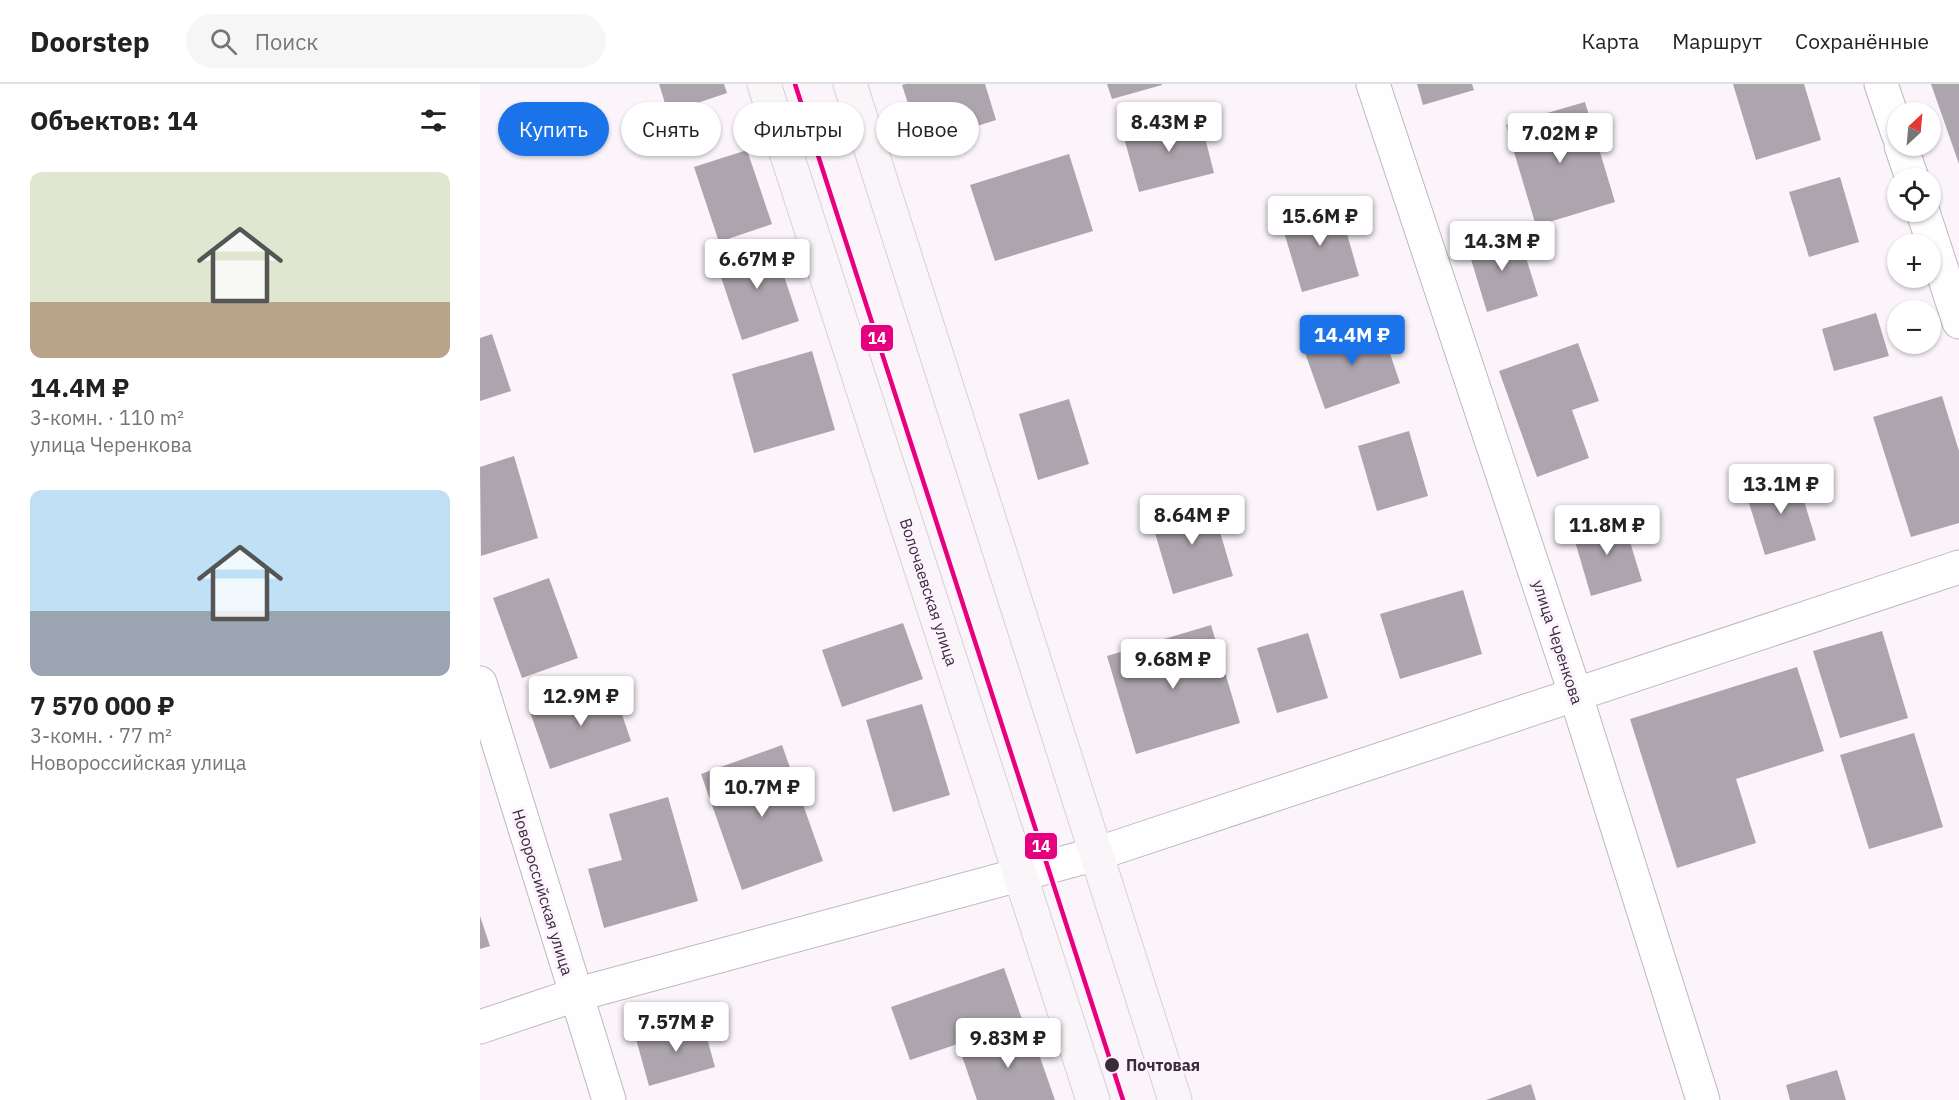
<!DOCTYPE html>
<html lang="ru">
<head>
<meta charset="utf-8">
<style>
  body { margin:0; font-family:"IBM Plex Sans",sans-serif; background:#f6f6f6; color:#222; height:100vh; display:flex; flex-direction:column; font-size:22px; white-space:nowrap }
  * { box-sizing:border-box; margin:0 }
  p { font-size:20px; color:#767676 }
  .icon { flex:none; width:33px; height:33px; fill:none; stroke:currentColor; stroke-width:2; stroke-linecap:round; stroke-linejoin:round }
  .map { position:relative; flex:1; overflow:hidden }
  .sheet { display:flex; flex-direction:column; background:#fff; width:480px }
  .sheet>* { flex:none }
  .top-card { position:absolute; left:18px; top:18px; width:570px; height:54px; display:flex; gap:12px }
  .needle { width:39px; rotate:26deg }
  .buttons { position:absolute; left:1407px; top:18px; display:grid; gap:12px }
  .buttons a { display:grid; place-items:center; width:54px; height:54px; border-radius:50%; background:#fff; box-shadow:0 2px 4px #0004; font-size:30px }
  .price { position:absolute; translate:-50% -51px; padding:0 14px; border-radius:6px; background:#fff; color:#222; font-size:20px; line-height:39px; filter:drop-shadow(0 2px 3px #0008) }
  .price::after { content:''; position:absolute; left:50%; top:36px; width:18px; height:14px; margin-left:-9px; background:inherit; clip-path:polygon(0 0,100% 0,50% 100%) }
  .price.selected { background:#1a73e8; color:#fff }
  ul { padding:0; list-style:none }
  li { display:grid; align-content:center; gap:12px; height:318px; padding:0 30px }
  li span { display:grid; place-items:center; height:186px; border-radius:12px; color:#555 }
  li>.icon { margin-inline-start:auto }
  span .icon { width:108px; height:108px; fill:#fffc; stroke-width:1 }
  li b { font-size:26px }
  h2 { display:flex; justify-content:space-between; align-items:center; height:72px; padding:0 30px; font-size:26px }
  .chip { padding:0 21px; border-radius:27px; background:#fff; box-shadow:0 2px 4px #0004; font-size:21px; line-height:54px }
  .chip.selected { background:#1a73e8; color:#fff }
  header { display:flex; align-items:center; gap:36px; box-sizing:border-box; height:84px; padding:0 30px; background:#fff; border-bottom:2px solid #e0e0e0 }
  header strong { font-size:28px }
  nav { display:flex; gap:33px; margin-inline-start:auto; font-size:21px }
  .search { width:420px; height:54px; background:#f6f6f6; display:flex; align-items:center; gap:15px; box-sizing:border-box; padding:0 21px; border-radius:33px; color:#767676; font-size:22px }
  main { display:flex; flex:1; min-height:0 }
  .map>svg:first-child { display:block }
</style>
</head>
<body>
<header>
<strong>Doorstep</strong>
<div class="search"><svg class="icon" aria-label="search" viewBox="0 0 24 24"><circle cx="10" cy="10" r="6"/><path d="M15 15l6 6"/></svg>Поиск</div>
<nav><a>Карта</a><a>Маршрут</a><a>Сохранённые</a></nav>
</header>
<main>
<section class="sheet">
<h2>Объектов: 14<svg class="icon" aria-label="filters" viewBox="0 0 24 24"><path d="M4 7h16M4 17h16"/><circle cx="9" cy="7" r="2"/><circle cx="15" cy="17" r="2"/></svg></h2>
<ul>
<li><span style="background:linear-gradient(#dfe7d0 70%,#b9a48a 0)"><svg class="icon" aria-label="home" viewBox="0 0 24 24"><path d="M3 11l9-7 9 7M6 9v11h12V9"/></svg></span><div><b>14.4M ₽</b><p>3-комн. · 110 m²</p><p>улица Черенкова</p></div></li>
<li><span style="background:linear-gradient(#bfe0f5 65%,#9aa5b1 0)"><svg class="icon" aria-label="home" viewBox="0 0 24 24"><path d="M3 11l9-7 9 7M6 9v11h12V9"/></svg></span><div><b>7 570 000 ₽</b><p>3-комн. · 77 m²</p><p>Новороссийская улица</p></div></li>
</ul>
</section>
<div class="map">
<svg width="1479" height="1016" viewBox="0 0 1479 1016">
  <rect width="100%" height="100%" fill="#fbf5fb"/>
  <!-- building -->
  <g fill="#ada5ad">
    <path d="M179 0H244L247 9 188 29Z"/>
    <path d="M426 0H505L516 36 441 60 422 1Z"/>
    <path d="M627 0H682V1L632 15Z"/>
    <path d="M937 0H992L994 6 943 21Z"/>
    <path d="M1253 0H1324L1341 56 1276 76Z"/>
    <path d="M1451 0H1479V80Z"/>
    <path d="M1105 18 1135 118 1056 142 1026 41Z"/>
    <path d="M719 30 734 89 659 108 643 50Z"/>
    <path d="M267 66 292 140 239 158 214 83Z"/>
    <path d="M589 70 613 147 515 177 490 101Z"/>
    <path d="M1360 93 1379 158 1329 173 1309 108Z"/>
    <path d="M858 118 879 192 822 208 800 135Z"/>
    <path d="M1038 148 1058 212 1007 228 987 162Z"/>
    <path d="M292 156 319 237 262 256 235 175Z"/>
    <path d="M1396 229 1409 272 1354 287 1342 245Z"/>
    <path d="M900 240 920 299 845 325 824 266Z"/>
    <path d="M12 250 31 307 0 317V254Z"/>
    <path d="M1098 259 1119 317 1092 326 1109 374 1057 393 1019 287Z"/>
    <path d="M332 267 355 346 274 369 252 290Z"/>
    <path d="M1462 312 1479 367V439L1431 453 1393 333Z"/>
    <path d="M589 315 609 380 558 396 539 330Z"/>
    <path d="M929 347 948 412 897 427 878 362Z"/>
    <path d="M34 372 58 454 1 472 0 383Z"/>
    <path d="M1316 391 1336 456 1285 471 1265 406Z"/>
    <path d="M730 414 753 492 693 510 670 432Z"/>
    <path d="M1142 432 1162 497 1111 512 1092 447Z"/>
    <path d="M69 494 98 574 42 594 13 514Z"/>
    <path d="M983 506 1002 570 920 595 900 530Z"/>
    <path d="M423 539 443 595 362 623 342 566Z"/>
    <path d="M731 541 760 639 656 670 627 572Z"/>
    <path d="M1402 547 1428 634 1360 654 1333 567Z"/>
    <path d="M828 549 848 614 797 629 777 564Z"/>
    <path d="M1317 583 1344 667 1256 695 1276 759 1197 784 1150 635Z"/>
    <path d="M132 601 151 657 70 685 50 628Z"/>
    <path d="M442 620 470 711 413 728 386 636Z"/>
    <path d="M1434 649 1463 743 1389 765 1360 671Z"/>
    <path d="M302 661 343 777 262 806 221 690Z"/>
    <path d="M188 713 218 817 124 844 108 785 142 776 129 730Z"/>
    <path d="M0 832 10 862 0 865Z"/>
    <path d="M524 884 543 938 430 976 411 923Z"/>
    <path d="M222 936 235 983 169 1002 156 955Z"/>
    <path d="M549 942 575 1016H497L480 966Z"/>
    <path d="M1357 986 1366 1016H1310L1306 1001Z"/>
    <path d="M1051 1000 1056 1016H1006Z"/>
  </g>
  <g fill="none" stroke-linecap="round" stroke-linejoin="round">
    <defs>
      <g id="minor">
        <path d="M893 0 1096 612 1223 1016"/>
        <path d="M1401 0 1418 50"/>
        <path d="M1421 62 1432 94"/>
        <path d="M1443 128 1479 238"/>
        <path d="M0 599 129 1016"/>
        <path d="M0 943 95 911 616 770 1479 483"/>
      </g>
      <g id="major">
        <path d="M284 0 613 1016"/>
        <path d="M370 0 695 1016"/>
      </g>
    </defs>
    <!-- minor casing -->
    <use href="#minor" stroke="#bfb7bf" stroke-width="35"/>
    <!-- major casing -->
    <use href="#major" stroke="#d6d1d6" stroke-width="35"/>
    <!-- minor -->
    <use href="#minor" stroke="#fefefe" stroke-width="33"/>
    <!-- major -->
    <use href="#major" stroke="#f9f5f9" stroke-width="33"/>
    <defs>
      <path id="tram-1" d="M315 0 643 1016"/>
    </defs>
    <!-- tram-1 casing -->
    <use href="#tram-1" stroke="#fef2fe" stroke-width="9"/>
    <!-- tram-1 -->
    <use href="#tram-1" stroke="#e5007d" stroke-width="4.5"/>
  </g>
  <!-- markers -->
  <circle fill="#382d38" stroke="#fef2fe" stroke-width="2" cx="632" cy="981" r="8"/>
  <g text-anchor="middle" stroke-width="6" stroke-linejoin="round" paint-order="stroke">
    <!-- street labels -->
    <g font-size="16" fill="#382d38" stroke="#fef2fe">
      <text transform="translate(449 508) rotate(72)" y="6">Волочаевская улица</text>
      <text transform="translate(1078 558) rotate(72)" y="6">улица Черенкова</text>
      <text transform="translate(63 808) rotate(73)" y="6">Новороссийская улица</text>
    </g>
    <!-- stop labels -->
    <g font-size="16" font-weight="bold" fill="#382d38" stroke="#fef2fe" text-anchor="start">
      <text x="646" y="987">Почтовая</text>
    </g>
  </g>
  <g stroke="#fef2fe" stroke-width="2">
    <rect x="380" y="240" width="34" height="28" rx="6" fill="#e5007d"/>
    <rect x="544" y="748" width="34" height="28" rx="6" fill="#e5007d"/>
  </g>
  <g font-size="16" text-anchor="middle" font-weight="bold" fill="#fff">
    <text x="397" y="260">14</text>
    <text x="561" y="768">14</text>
  </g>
</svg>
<div class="buttons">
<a><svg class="needle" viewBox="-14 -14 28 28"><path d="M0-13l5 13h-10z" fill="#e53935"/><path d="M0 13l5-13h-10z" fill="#767676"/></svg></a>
<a><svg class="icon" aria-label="locate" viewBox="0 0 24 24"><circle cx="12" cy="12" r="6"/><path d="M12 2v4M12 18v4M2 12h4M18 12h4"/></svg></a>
<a>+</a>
<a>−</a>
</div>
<b class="price" style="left:689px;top:69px">8.43M ₽</b>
<b class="price" style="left:1080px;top:80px">7.02M ₽</b>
<b class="price" style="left:840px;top:163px">15.6M ₽</b>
<b class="price" style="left:1022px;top:188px">14.3M ₽</b>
<b class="price" style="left:277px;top:206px">6.67M ₽</b>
<b class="price selected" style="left:872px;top:282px">14.4M ₽</b>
<b class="price" style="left:1301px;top:431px">13.1M ₽</b>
<b class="price" style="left:712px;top:462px">8.64M ₽</b>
<b class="price" style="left:1127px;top:472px">11.8M ₽</b>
<b class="price" style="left:693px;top:606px">9.68M ₽</b>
<b class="price" style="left:101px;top:643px">12.9M ₽</b>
<b class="price" style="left:282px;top:734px">10.7M ₽</b>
<b class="price" style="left:196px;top:969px">7.57M ₽</b>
<b class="price" style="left:528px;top:985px">9.83M ₽</b>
<div class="top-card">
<a class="chip selected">Купить</a>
<a class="chip">Снять</a>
<a class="chip">Фильтры</a>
<a class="chip">Новое</a>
</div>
</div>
</main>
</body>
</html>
